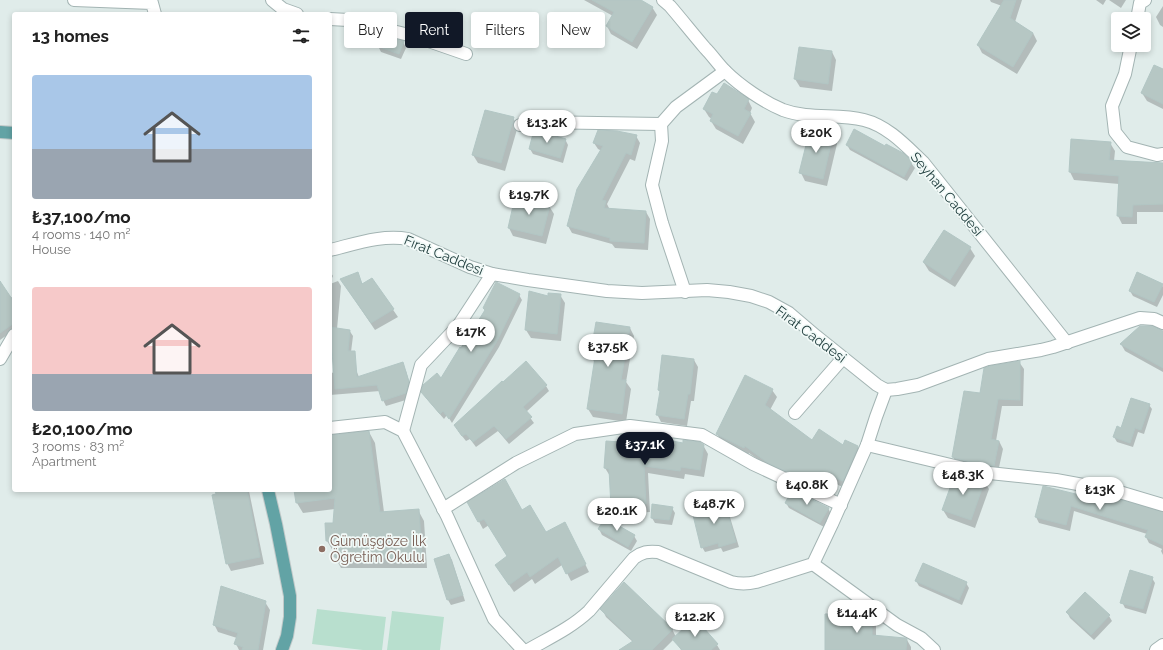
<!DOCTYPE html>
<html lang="en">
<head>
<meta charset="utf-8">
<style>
  body { margin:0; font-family:Raleway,sans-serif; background:#f6f6f6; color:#222; height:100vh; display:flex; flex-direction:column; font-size:15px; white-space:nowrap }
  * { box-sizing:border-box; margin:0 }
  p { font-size:13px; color:#767676 }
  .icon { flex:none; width:22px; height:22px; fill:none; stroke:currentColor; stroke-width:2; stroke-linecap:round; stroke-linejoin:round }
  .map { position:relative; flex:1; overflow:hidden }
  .details { position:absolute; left:12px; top:12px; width:320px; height:480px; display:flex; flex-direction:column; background:#fff; border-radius:4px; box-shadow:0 2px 6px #0003 }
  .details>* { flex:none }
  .banner { position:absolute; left:344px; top:12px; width:380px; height:36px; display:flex; gap:8px }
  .fabs { position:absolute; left:1111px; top:12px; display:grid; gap:8px }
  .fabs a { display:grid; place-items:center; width:40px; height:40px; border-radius:4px; background:#fff; box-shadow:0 2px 6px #0003; font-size:20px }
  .price { position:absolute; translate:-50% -34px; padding:0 9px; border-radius:14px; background:#fff; color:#222; font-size:13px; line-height:26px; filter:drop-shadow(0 1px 2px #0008) }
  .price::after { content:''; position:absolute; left:50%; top:24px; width:12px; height:9px; margin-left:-6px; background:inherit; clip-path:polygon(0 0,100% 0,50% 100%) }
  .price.active { background:#111827; color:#fff }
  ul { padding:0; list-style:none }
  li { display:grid; align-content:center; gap:8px; height:212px; padding:0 20px }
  li span { display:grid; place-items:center; height:124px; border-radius:4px; color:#555 }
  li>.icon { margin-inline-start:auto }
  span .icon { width:72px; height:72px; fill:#fffc; stroke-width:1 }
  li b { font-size:17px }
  h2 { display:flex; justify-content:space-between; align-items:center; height:48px; padding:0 20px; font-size:17px }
  .pill { padding:0 14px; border-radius:4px; background:#fff; box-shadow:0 2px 6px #0003; font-size:14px; line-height:36px }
  .pill.active { background:#111827; color:#fff }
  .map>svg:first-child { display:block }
</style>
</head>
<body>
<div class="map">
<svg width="1163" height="650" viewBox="0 0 1163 650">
  <rect width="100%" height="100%" fill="#e0ecea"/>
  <!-- green -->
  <g fill="#b8dfce">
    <path d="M317 609 386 617 382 650H363L312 644Z"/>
    <path d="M392 611 444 617 440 650H387Z"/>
  </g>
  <!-- shadow -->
  <g fill="#0003">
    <path d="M584 0H639L652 7 657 15 637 49 611 34 607 26 613 16Z"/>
    <path d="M990 0H1022L1015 22 1033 33 1037 41 1017 74 982 53 978 45 1002 6 991 2Z"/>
    <path d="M1096 0H1106L1103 5Z"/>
    <path d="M1109 0H1126L1121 8Z"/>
    <path d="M1163 6V27L1160 25 1156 17Z"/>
    <path d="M403 42 406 48 401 59 381 52 378 46Z"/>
    <path d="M832 52 836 60 832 91 800 87 795 79Z"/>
    <path d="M1163 70V109L1147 101 1142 93Z"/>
    <path d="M718 96 748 100 752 108 750 113 755 122 743 144 716 129 711 121 712 119 709 117 704 109Z"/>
    <path d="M513 118 518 126 505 171 478 163 473 155Z"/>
    <path d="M636 136 640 143 635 161 630 159 607 204 610 210 646 212 650 219 648 250 615 248 612 244 572 233 568 226 602 151 598 149 594 143Z"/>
    <path d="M833 136 837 144 827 186 805 181 801 173Z"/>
    <path d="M565 139 568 145 563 163 533 154 530 149Z"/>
    <path d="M1072 140 1110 143 1115 151 1114 161 1163 163V212H1137V224H1122L1118 216 1119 184 1074 180 1070 172Z"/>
    <path d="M847 145 911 163 915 168 907 181 850 150Z"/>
    <path d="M549 206 554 214 546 244 513 236 509 228Z"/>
    <path d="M944 231 970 248 975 256 955 287 929 271 924 263Z"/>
    <path d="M330 271 333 276 330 282Z"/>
    <path d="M357 274 363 285 372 279 398 317 375 330 346 287Z"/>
    <path d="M338 281 341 286 337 329 349 330 353 336 351 352 330 351V284Z"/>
    <path d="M1162 285 1163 287V295L1157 307 1133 296 1130 291Z"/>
    <path d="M519 295 522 300 499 347 452 423 447 415 444 419 426 398 422 392 441 379 485 311 484 308Z"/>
    <path d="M560 295 565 303 561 341 531 338 526 330 548 297Z"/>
    <path d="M14 296V330L0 340V297L10 298Z"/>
    <path d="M630 328 634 336 626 382 631 389 626 422 593 417 588 409 595 363 591 356Z"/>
    <path d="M1163 333V372L1125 351 1121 344Z"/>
    <path d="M330 353 350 354V358L330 356Z"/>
    <path d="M694 360 698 367 694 401H691L687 426 661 422 657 414 661 393 659 390Z"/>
    <path d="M1019 362 1024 369 1023 406H1002L996 441H999L1003 449 998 472 957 464 953 457 981 395Z"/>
    <path d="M526 363 546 386 549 391 526 412 534 423 509 444 498 431 476 447 470 439 466 441 458 431 503 383Z"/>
    <path d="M403 365 406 371 411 388 409 399 386 406 383 400 380 391 330 395V398V373L356 370 359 377Z"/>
    <path d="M772 390 777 397 770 410 812 441 844 446 858 447 862 455 847 489 825 479 817 491 773 470 749 453 748 455 722 442 717 434Z"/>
    <path d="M1149 405 1152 409 1144 434 1138 432 1133 447 1117 442 1114 437Z"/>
    <path d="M369 432 375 443 384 512 418 510 424 521 427 568H341L335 557 334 551H333L327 541 334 524 335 509 303 513 297 503 295 490H330V436Z"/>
    <path d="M684 444 703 445 708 454 704 477 685 474 684 479 648 473 650 512 617 514 612 506 610 476 605 468 650 445Z"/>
    <path d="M984 481 989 489 975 528 948 518 943 510Z"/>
    <path d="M216 490H251L249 491 264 564 231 571 227 563Z"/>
    <path d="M1089 498 1163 513V555L1161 551 1162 549 1149 543 1146 537 1147 534 1074 511 1070 531 1039 523 1036 517Z"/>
    <path d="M723 499 726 504 739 547 723 552 721 548 705 552 702 547 708 509Z"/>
    <path d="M469 503 522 512 546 533 569 531 589 572 571 581 563 565H562L535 584 532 579 514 592 501 573 508 557 489 525 483 529Z"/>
    <path d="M786 503 828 508 831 514 824 527 789 508Z"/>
    <path d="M672 508 675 513 672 525 655 523 652 518Z"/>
    <path d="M599 529 634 536 637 541 631 551 602 535Z"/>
    <path d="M449 555 452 560 465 601 451 605 448 600 435 559Z"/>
    <path d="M1152 578 1155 583 1146 614 1125 608 1122 602Z"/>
    <path d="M916 581 966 583 969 588 962 605 919 586Z"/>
    <path d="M265 602 270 610 263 650H239L236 644 237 638 218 632 214 624Z"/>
    <path d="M602 609 672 629 676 637 717 645 720 650H681L674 639 663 650H621L633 642 606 617Z"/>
    <path d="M1067 612 1109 616 1112 621 1094 640 1070 618Z"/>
    <path d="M871 617 876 624V636L907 640 911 647V650H826Z"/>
  </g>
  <!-- building -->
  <g fill="#b6c7c4" stroke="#b2c6c4">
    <path d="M592 0H641L653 7 632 42 606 26 614 12Z"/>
    <path d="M1004 0H1016L1010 18 1033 33 1013 67 977 45Z"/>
    <path d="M381 36 404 41 399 54 377 46Z"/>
    <path d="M799 47 832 51 828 84 794 79Z"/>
    <path d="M1154 65 1163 69V104L1141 93Z"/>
    <path d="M724 83 749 99 744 109 751 113 738 136 710 121 713 114 703 109 712 92 717 94Z"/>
    <path d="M485 110 514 117 501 163 472 155Z"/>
    <path d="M810 129 833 135 823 179 799 173Z"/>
    <path d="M854 129 885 146 886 144 903 153 912 162 904 177 846 145Z"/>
    <path d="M534 130 566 139 560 158 529 149Z"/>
    <path d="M598 130 617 131 637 135 631 155 626 153 602 200 606 201 604 208 646 211 644 243 610 241V238L567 226 577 189 603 146 593 143Z"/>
    <path d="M1071 139 1111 142 1109 160 1163 163V204L1133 205 1132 217 1117 216 1119 176 1069 172Z"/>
    <path d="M515 197 550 205 542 236 508 228Z"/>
    <path d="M944 230 971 247 950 280 923 262Z"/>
    <path d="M358 272 362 284 372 278 394 309 371 323 340 279Z"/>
    <path d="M1137 272 1163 284 1154 302 1129 291Z"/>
    <path d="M0 281 14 302V323L0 333Z"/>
    <path d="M496 282 520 294 497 341 449 419 443 411 440 414 421 392 423 385 437 373 441 378 460 347 461 348 485 310 483 308Z"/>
    <path d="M529 291 548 296V293L561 294 557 334 525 330Z"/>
    <path d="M596 322 630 327 621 380H626L622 414 587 409 595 357 590 356Z"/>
    <path d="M1140 326H1152L1163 331V368L1120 344Z"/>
    <path d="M330 327 350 330 348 351H355L357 377 403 362 409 382 406 393 382 401 377 385 335 389 332 352H330Z"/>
    <path d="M662 355 694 359 690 394H688L684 419 656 415 660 391 658 390Z"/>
    <path d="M526 361 547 385 523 407 532 417 506 439 494 426 473 442 466 434 462 436 454 425 502 381 503 382Z"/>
    <path d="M1020 361V400L998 399 991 439 999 441 994 466 981 465 952 457 964 391 980 393 984 368 990 366Z"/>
    <path d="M745 375 773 389 765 405 812 440 819 429 843 445 845 440 858 446 843 481 820 472 813 484 768 463 745 446 744 448 716 434Z"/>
    <path d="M1131 398 1150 404 1141 430 1135 428 1130 443 1113 437 1117 426 1121 428Z"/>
    <path d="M369 431 380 512 419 509 422 558 334 557 333 541H326L325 523H333L335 498 296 503 294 490H330V435Z"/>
    <path d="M651 437 683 443V440L700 442 704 445 700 470 681 467 680 471 644 466 646 504 611 507 609 469 604 468 606 441 650 444Z"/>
    <path d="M955 474 985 480 971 520 942 510Z"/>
    <path d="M505 479 522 510 530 505 546 532 565 522 586 564 566 574 558 557 530 577 527 572 509 585 495 565 507 556 484 519 478 522 467 502Z"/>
    <path d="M1043 486 1088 497 1089 494 1114 498 1163 512V545L1145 537 1148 530 1071 506 1066 525 1035 517Z"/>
    <path d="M215 490H247L260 557 226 564 212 495 216 494Z"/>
    <path d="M792 490 829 508 820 523 785 503Z"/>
    <path d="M723 497 736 542 719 547 718 543 701 548 692 511 707 508 705 503Z"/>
    <path d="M652 504 673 507 669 520 651 518Z"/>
    <path d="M605 518 635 535 628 547 598 529Z"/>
    <path d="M449 554 463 595 447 600 434 559Z"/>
    <path d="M923 563 967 582 959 600 915 581Z"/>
    <path d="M1130 570 1153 577 1143 609 1120 603Z"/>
    <path d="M624 582 673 629 652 650H619L633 641 600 609Z"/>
    <path d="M221 586 266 601 258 650H242L243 647 234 644 238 633 213 625Z"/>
    <path d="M1085 592 1110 615 1091 635 1066 612Z"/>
    <path d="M868 613 872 616V635L905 638 907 639 906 650H825V614Z"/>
    <path d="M695 618 718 644 711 650H682L672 639Z"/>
  </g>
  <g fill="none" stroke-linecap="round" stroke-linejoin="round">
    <defs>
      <g id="minor">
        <path d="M74 0 152 3 155 14"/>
        <path d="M272 0 283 9 297 14"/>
        <path d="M663 0 670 6C682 20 693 34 705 48 712 55 718 64 725 71 740 86 764 102 783 110 810 120 838 113 864 120 888 126 906 146 923 162L1067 343"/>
        <path d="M330 19 348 20 417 37 466 54"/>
        <path d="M1137 19 1140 3 1145 0"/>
        <path d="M1131 45 1125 74 1112 106 1115 132 1127 147 1157 155 1163 154"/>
        <path d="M520 125 535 122 661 124"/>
        <path d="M330 250C355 244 383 234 408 239L470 267 492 274 528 280 607 291 642 293 707 290 729 292 751 296 769 302 789 313 816 336 877 385 886 390 897 389 918 385 988 359 1041 350 1053 347 1140 318 1154 319 1163 323"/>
        <path d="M685 292 662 223 652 185 662 141 661 124 676 107 725 71"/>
        <path d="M0 359 14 335"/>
        <path d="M795 413 843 358"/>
        <path d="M330 428 385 422 403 431 447 516 494 619 523 650"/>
        <path d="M403 431 421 365 458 326 492 274"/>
        <path d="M867 445 980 472 1056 480 1116 491 1163 505"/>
        <path d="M443 509 516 463 575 434 630 426 702 435 753 464 841 505"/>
        <path d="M813 564 897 625 921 638 934 650"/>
        <path d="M528 650C549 638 571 628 589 611L634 558C642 552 648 551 658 552L731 582C740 584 747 584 756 582L813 564 832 524 867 445 876 417 886 390"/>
        <path d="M1156 650 1163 645"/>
      </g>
      <g id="major">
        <path d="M0 132 14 133"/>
        <path d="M268 490 276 524 290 596V617L287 636 282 650"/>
      </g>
    </defs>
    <!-- minor casing -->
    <use href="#minor" stroke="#a3b4b3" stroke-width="14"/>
    <!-- major casing -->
    <use href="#major" stroke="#c1c9c9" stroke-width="14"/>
    <!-- minor -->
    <use href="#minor" stroke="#fff" stroke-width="12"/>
    <!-- major -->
    <use href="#major" stroke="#62a3a5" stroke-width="12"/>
  </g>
  <!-- markers -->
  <circle fill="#8d6e63" stroke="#f1f9f7" stroke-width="1.5" cx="322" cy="549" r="4"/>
  <g text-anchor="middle" stroke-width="3.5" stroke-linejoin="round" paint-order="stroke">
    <!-- street labels -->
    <g font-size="14" fill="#203e3e" stroke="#f1f9f7">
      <text transform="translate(947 194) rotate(50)" y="5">Seyhan Caddesi</text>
      <text transform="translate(444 255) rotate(22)" y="5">Fırat Caddesi</text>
      <text transform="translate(811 334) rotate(37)" y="5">Fırat Caddesi</text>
    </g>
    <!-- education labels -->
    <g font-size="14" fill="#785e54" stroke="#f1f9f7" text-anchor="start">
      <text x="330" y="546">Gümüşgöze İlk<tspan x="330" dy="16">Öğretim Okulu</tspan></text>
    </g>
  </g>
</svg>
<div class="fabs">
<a><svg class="icon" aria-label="layers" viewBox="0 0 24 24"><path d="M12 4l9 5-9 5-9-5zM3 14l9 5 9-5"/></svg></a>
</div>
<b class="price" style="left:547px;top:144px">₺13.2K</b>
<b class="price" style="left:816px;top:154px">₺20K</b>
<b class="price" style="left:529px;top:216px">₺19.7K</b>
<b class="price" style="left:471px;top:353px">₺17K</b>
<b class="price" style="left:608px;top:368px">₺37.5K</b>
<b class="price active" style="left:645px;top:466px">₺37.1K</b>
<b class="price" style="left:963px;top:496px">₺48.3K</b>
<b class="price" style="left:807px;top:506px">₺40.8K</b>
<b class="price" style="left:1100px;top:511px">₺13K</b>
<b class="price" style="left:714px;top:525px">₺48.7K</b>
<b class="price" style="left:617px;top:532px">₺20.1K</b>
<b class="price" style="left:857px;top:634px">₺14.4K</b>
<b class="price" style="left:695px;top:638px">₺12.2K</b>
<div class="banner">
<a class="pill">Buy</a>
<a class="pill active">Rent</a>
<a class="pill">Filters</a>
<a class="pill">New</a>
</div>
<section class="details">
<h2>13 homes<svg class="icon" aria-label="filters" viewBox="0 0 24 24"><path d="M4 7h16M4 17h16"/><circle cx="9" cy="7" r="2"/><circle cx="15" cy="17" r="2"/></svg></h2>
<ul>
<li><span style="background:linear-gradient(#a9c7e8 60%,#9aa5b1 0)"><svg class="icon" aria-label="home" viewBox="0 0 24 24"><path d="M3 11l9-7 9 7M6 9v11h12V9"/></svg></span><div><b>₺37,100/mo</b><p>4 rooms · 140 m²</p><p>House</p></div></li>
<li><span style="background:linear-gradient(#f6c9c9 70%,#9aa5b1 0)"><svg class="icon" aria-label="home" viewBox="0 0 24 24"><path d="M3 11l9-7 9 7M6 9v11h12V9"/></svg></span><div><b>₺20,100/mo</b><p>3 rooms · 83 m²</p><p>Apartment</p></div></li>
</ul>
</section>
</div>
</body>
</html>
